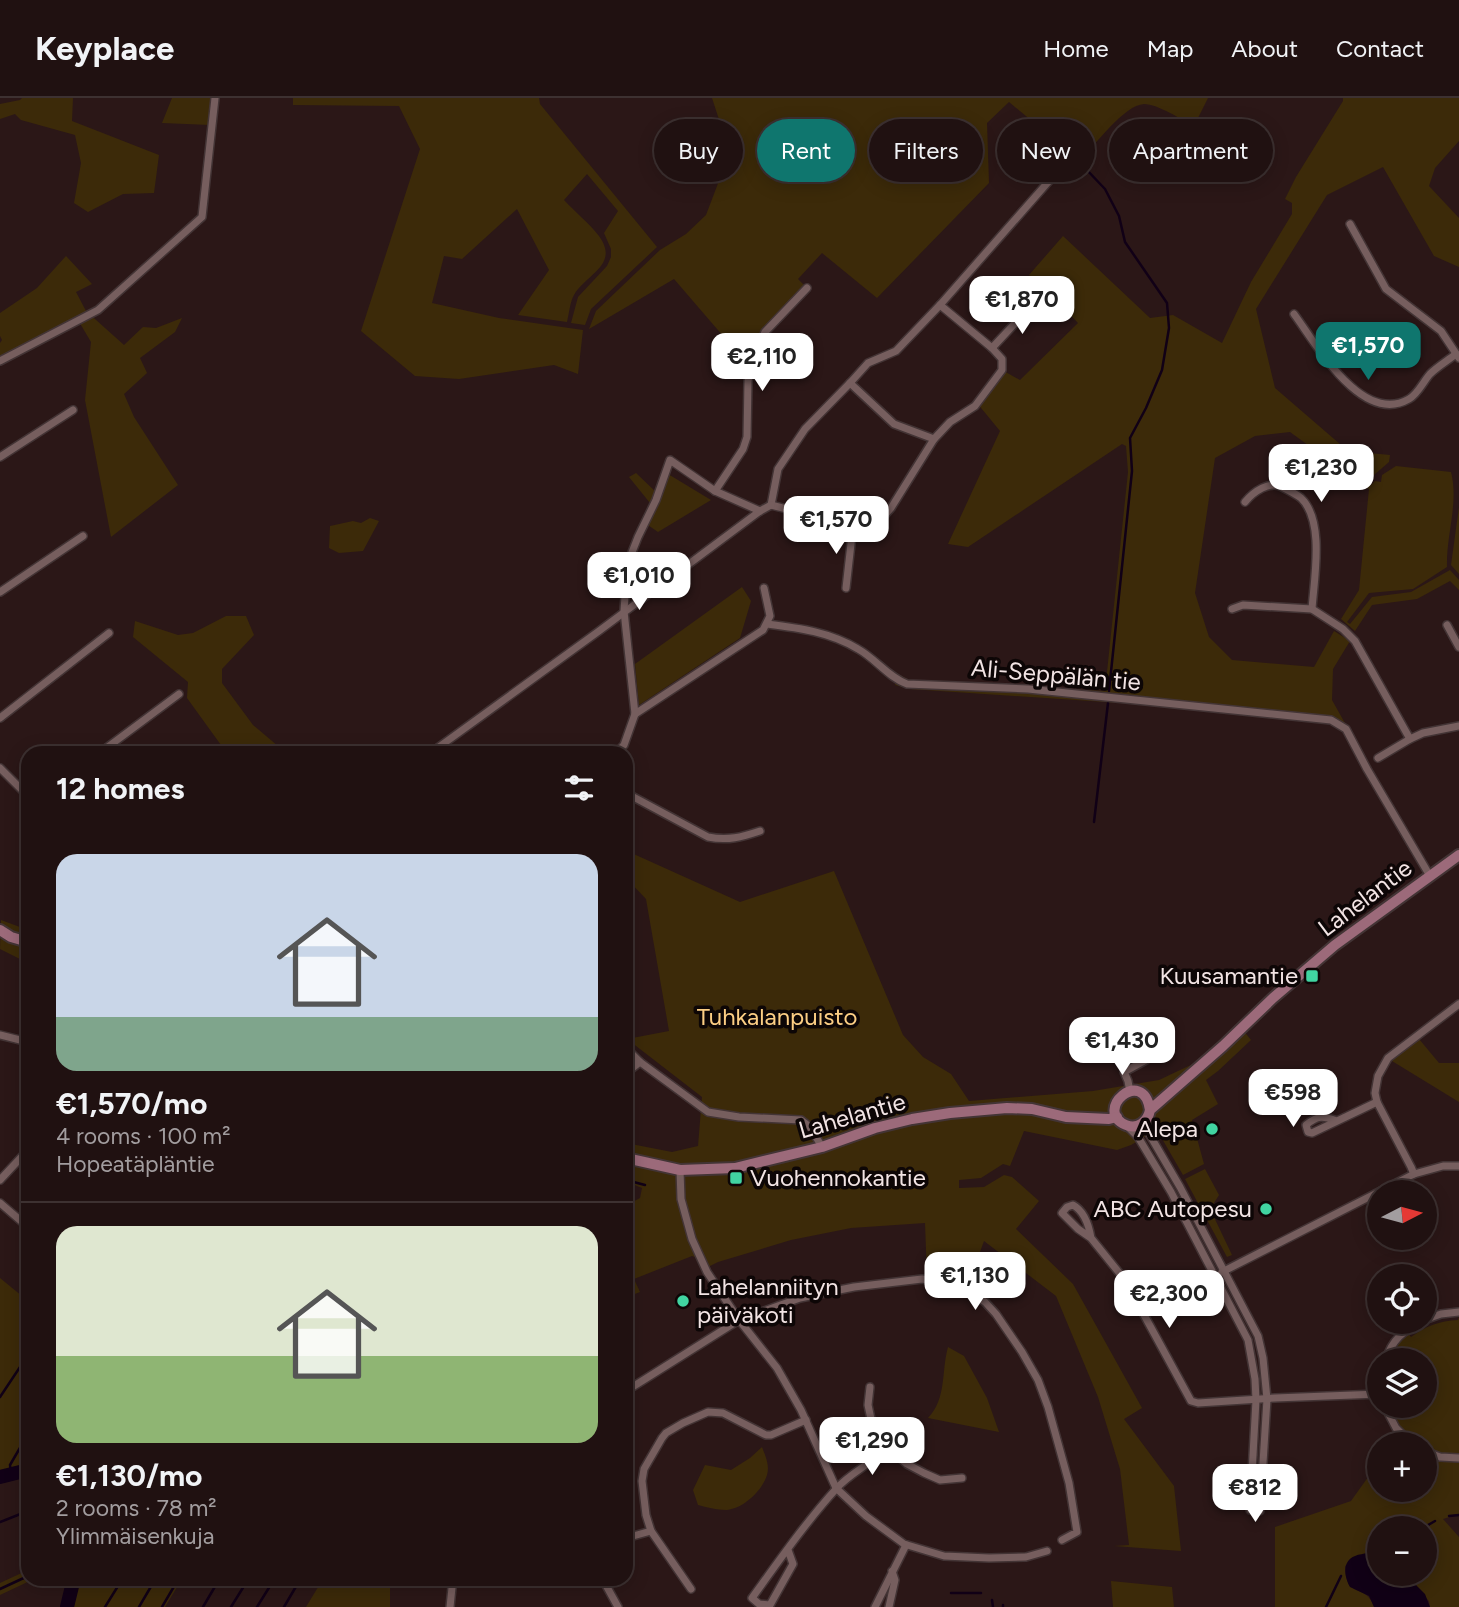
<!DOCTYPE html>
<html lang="en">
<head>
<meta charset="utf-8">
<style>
  body { margin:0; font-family:Figtree,sans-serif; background:#2d1f1f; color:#f1f3f6; height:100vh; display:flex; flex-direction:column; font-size:26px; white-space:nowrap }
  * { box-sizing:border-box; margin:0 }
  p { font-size:23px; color:#a29d9f }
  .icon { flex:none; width:38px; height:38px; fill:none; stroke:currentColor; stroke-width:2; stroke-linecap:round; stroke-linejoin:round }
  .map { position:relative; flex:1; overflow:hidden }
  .sheet { position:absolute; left:21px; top:648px; width:612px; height:840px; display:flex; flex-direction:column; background:#201111; border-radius:21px; box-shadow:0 4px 18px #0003,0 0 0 2px #3d3131 }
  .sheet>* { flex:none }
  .top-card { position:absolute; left:654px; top:21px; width:665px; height:63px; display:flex; gap:14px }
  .needle { width:46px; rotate:84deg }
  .fabs { position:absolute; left:1367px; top:1082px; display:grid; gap:14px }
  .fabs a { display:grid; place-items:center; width:70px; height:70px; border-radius:50%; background:#201111; box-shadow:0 4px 18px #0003,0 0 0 2px #3d3131; font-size:35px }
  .price { position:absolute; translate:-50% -60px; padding:0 16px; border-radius:14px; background:#fff; color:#222; font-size:23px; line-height:46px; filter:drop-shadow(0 2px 4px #0008) }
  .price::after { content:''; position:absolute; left:50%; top:42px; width:21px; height:16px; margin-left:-10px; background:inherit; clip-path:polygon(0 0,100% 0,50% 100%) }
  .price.current { background:#0f766e; color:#fff }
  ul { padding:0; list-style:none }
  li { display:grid; align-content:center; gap:14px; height:371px; padding:0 35px }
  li+li { border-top:2px solid #3d3131 }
  li span { display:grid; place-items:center; height:217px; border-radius:21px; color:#555 }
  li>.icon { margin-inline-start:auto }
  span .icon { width:126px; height:126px; fill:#fffc; stroke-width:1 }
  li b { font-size:30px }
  h2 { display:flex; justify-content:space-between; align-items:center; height:84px; padding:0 35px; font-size:30px }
  .chip { padding:0 24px; border-radius:32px; background:#201111; box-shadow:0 4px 18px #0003,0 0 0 2px #3d3131; font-size:24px; line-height:63px }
  .chip.current { background:#0f766e; color:#fff }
  header { display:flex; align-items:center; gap:42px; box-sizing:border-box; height:98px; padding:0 35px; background:#201111; border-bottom:2px solid #3d3131 }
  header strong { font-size:33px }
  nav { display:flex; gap:38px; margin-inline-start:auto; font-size:24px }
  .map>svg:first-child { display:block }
</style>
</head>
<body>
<header>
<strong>Keyplace</strong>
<nav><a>Home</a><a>Map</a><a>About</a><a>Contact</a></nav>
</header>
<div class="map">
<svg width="1459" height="1509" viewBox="0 0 1459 1509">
  <rect width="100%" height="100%" fill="#2b1717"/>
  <!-- green -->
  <g fill="#3c2a09">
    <path d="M22 0H73L72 23 159 57 154 95 123 96 88 114 74 105 81 65 75 37 21 22 15 16 0 21V6L20 2Z"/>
    <path d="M172 0H212L210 27 162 25Z"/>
    <path d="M293 0H539L540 6 657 149 591 211 585 227 571 225 578 199 607 168 611 159V151L604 135 618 113 587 76 564 102C575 114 589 125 599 138 620 167 586 176 574 197 570 204 569 216 567 224L518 217 549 172 517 111 462 161 444 158 432 205 499 220 583 232 578 276 554 267 459 281 415 278 361 233 420 51 399 8 293 7Z"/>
    <path d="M712 0H1208L1194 28C1182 22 1158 6 1144 6 1124 7 1094 48 1080 63L1009 4 987 25 989 85 877 200 822 155 798 181 805 188 764 230 748 267 674 181 589 231 596 213 660 152 686 136 706 117 725 67 727 46Z"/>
    <path d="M1343 0H1459V43L1435 70 1429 88 1459 120V169L1434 158 1383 69 1327 97 1256 211 1275 290 1348 353 1390 357 1389 364 1374 377 1370 388 1375 383 1381 384 1382 377 1396 368 1451 374C1459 405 1446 437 1447 469L1413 491 1369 495 1347 524 1350 526 1372 499 1411 494 1450 472 1459 482V492L1450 483 1417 501 1372 507 1355 533 1341 521 1359 492 1369 391 1354 385 1356 375 1338 369 1290 334 1255 338 1215 360 1195 495 1209 539 1232 562 1314 569 1334 533 1350 543 1333 571 1332 602 1346 627 1195 610 910 591 895 587 898 576 911 583 1105 593 1128 374 1126 348 1122 346 968 449 948 446 1000 333 977 305 1002 272 1020 282 1078 225 1054 200 1035 210 1030 205 1042 188 1029 177 1063 138 1150 220 1173 217 1222 245 1251 184 1292 116V105L1285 101 1296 79 1343 3Z"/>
    <path d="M66 158 92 186 76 194 86 213 124 247 143 229 156 230 182 220 175 234 140 260 147 275 124 296 134 319 178 387 111 439 85 302 91 244 78 222 0 263V245L2 242 0 238V215L37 190Z"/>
    <path d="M636 375 659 397 668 376 711 402 658 434 645 425 650 413V405L629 379Z"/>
    <path d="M1459 409V476L1451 467Z"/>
    <path d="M370 420 379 423 363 453 339 455 329 450 330 428 353 423 361 425Z"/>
    <path d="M742 489 751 503 740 540 639 607 635 566Z"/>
    <path d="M226 518H246L254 537 222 571V585L253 627 285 654H226L187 600 188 584 133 539 135 523 178 537 193 535Z"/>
    <path d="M627 753 740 804 834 773 903 937 923 959 951 976 969 1003 1093 993 1159 982 1195 965 1239 927 1251 942 1218 973 1206 982 1218 1006 1192 1022 1204 1066 1183 1077 1157 1032 1131 1047 1117 1052 1024 1033 1010 1068 1003 1066 981 1080 959 1082V1090L984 1089 1004 1077 1012 1079 1039 1103 1016 1131 1073 1186 1142 1310 1124 1321 1174 1388 1181 1453 1114 1448 1129 1447 1120 1371 1098 1299 1056 1198 984 1143 968 1187 933 1177 927 1178 925 1125 851 1130 791 1142 718 1164 702 1172 695 1159 692 1158 634 1181 640 1194 627 1199V1107L640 1100 642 1090 627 1084 626 1045 672 1054 698 1048 702 999 627 941 669 933 646 801 627 781Z"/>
    <path d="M1 822 28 832V865L0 851Z"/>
    <path d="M1419 941 1439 965H1459V1004L1392 963Z"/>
    <path d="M1205 1071 1219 1097 1214 1105 1212 1115 1232 1157 1227 1159 1185 1081Z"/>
    <path d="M0 1180 28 1203V1378L1 1385H0Z"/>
    <path d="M1459 1219V1360L1425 1353 1424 1346H1412L1409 1344 1384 1307H1424V1262H1386L1406 1232 1411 1239C1426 1228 1439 1223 1458 1222Z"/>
    <path d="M948 1249 964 1258 987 1300 999 1334 928 1320C947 1300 941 1274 948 1249Z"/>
    <path d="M762 1349C765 1357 770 1367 767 1377 762 1393 743 1411 726 1412 717 1412 706 1409 698 1407L693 1392 705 1367 731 1372 750 1360Z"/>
    <path d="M1435 1362 1459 1365V1416L1443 1421 1459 1439V1509H1430L1429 1503 1412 1486 1398 1488 1392 1486 1389 1480V1475H1424L1432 1471 1433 1457 1425 1440 1424 1430H1379C1379 1453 1363 1457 1345 1468 1346 1503 1366 1484 1374 1509H1275V1429L1351 1403 1376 1368 1379 1370V1391H1412L1424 1399Z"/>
    <path d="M28 1472V1480L34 1481 0 1497V1485Z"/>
    <path d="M68 1481V1480L182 1481 165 1509H61Z"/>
    <path d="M323 1481H390V1509H306Z"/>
    <path d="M1111 1483 1172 1489 1174 1509H1113Z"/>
  </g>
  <!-- water -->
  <path fill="#110016" d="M1379 1441V1475H1389V1480L1392 1486 1398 1488 1416 1487 1425 1496 1430 1509H1374L1369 1498 1350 1489C1344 1478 1342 1463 1355 1458 1359 1456 1364 1456 1367 1455 1373 1452 1376 1446 1379 1441Z"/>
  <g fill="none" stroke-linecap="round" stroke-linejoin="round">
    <!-- stream -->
    <g stroke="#110016" stroke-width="2.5">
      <path d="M1085 70 1105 91 1119 118 1125 144 1167 205 1169 230 1162 272 1146 310 1130 340 1132 373 1109 593"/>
      <path d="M1094 724 1108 605"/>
      <path d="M626 1082 645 1087"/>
      <path d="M0 1299 28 1257"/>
      <path d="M11 1377 10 1367 28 1336"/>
      <path d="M1449 1418 1459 1417"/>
      <path d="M0 1424 28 1413"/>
      <path d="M1423 1430 1435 1423"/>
      <path d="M0 1491 28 1478"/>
      <path d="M951 1495H981"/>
      <path d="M992 1502 993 1509"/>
      <path d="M1003 1507V1509"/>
      <path d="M105 1509 123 1480"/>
      <path d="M139 1509 156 1480"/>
      <path d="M162 1509 179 1480"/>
      <path d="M203 1509 220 1480"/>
      <path d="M231 1509 249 1480"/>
      <path d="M257 1509 275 1480"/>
      <path d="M284 1509 301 1480"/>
      <path d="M1326 1509 1341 1478"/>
    </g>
    <!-- river -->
    <g stroke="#110016" stroke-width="14">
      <path d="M0 1379 28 1372"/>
      <path d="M67 1509 74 1480"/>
    </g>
    <defs>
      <g id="street">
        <path d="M1350 126 1386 191 1441 233 1459 260"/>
        <path d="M1294 216C1317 247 1362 328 1409 301 1418 296 1423 284 1430 276 1437 269 1447 263 1456 256"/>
        <path d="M992 250 1032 207"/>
        <path d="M0 263 98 212 202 119 215 0"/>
        <path d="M850 285 894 326 934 341"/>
        <path d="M0 359 73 312"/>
        <path d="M715 393 743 351 747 339 748 283 752 264 765 234 807 190"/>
        <path d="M1245 404C1253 394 1270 382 1282 389 1288 392 1296 396 1301 400 1325 423 1314 481 1312 511"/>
        <path d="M771 407 778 371 805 331 850 285 868 265 896 253 940 207 1064 66"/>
        <path d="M771 407 853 428 878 425 891 410 934 341 950 324 975 308 1002 272V261L992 250 940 207"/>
        <path d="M846 490 853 428"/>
        <path d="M0 494 83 438"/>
        <path d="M1232 511 1243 507 1312 511 1343 531 1355 543 1410 641"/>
        <path d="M767 526C799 530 830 534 858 551 876 561 888 579 907 586L1028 591 1331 622 1346 631 1367 671 1430 778"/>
        <path d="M1447 527 1459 549"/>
        <path d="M635 616 763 532 770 518 764 490"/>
        <path d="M0 620 109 535"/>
        <path d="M101 654 179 596"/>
        <path d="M432 654 599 533 760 413 771 407"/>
        <path d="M617 654 624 647 635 616 624 513 627 467 638 439 656 402 670 362 715 393 760 413"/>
        <path d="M1378 660 1410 641 1423 635 1459 628"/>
        <path d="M0 670 28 698"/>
        <path d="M626 695 708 739C728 743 742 739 760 733"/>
        <path d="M0 937 28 944"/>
        <path d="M626 950 640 964 708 1014 739 1019 801 1022 810 1029 822 1049"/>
        <path d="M626 975 640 964"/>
        <path d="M1130 994 1128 983 1124 974 1146 962"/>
        <path d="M1337 1023C1323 1018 1318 1017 1306 1027L1308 1034 1312 1035 1377 1004"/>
        <path d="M1128 1029 1138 1039 1171 1094 1248 1242 1255 1281 1256 1302 1250 1412 1260 1413 1267 1301 1263 1260 1258 1238 1180 1089 1148 1034 1147 1021"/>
        <path d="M680 1072 681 1101 692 1141 707 1174 739 1222 777 1270 801 1312 836 1390 866 1418 904 1446 944 1458 989 1460 1026 1459 1047 1453"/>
        <path d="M1414 1076 1411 1069 1377 1004 1375 995 1378 978 1388 960 1459 906"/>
        <path d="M0 1082 28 1052"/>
        <path d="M0 1105 28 1129"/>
        <path d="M1091 1140C1089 1128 1084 1113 1073 1107L1067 1109 1062 1115 1078 1131 1091 1140 1125 1182 1191 1303 1198 1305 1275 1300 1379 1296"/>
        <path d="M1222 1174 1414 1076 1443 1068H1459"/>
        <path d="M1424 1222 1441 1216 1459 1214"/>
        <path d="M1386 1262C1392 1241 1403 1234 1421 1223"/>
        <path d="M870 1289 868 1307 871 1321 887 1349 907 1366 924 1375 940 1382 962 1380"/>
        <path d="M626 1293 739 1222 800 1200 854 1189 922 1181 957 1187 985 1204 996 1216 1022 1254 1038 1282 1048 1309 1069 1385 1077 1434 1062 1442"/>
        <path d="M1384 1307 1396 1330 1412 1346"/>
        <path d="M1424 1353 1440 1359 1459 1360"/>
        <path d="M626 1440 651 1433"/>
        <path d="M788 1452 793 1466 770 1507 759 1506 752 1500C778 1464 806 1424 836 1391 851 1374 872 1366 887 1349"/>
        <path d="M602 1480 618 1509"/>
        <path d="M691 1491 651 1433 646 1417 642 1383 644 1371 662 1340 666 1335 683 1325 708 1314 723 1315 766 1337H771L806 1322"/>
        <path d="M450 1509 453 1480"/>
        <path d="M875 1509 906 1447"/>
        <path d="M889 1509 895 1482 892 1473"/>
      </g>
      <g id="secondary">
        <path d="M0 832 11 839 28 844"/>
        <path d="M1150 1012C1143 967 1092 1013 1126 1027 1138 1032 1148 1023 1150 1012L1223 948 1273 900 1335 847 1459 757"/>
        <path d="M626 1060 680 1072 735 1070 822 1049 875 1030 912 1021 950 1015 1007 1010 1032 1011 1066 1019 1109 1021 1117 1019"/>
      </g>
    </defs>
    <!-- street casing -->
    <use href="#street" stroke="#433435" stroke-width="10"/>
    <!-- secondary casing -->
    <use href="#secondary" stroke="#433435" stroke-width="14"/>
    <!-- street -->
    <use href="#street" stroke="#765e5e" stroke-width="7"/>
    <!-- secondary -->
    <use href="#secondary" stroke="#9c6a7a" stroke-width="10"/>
  </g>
  <!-- markers -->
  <g fill="#41d4a1" stroke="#0d0606" stroke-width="2.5">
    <rect x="1305" y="871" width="14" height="14" rx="3.5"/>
    <circle cx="1212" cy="1031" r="7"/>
    <rect x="729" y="1073" width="14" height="14" rx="3.5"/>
    <circle cx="1266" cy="1111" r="7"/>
    <circle cx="683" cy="1203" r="7"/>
  </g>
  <g text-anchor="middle" stroke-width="7" stroke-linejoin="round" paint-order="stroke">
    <!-- street labels -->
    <g font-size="24" fill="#f2e4e4" stroke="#0d0606">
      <text transform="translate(1056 577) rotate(5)" y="8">Ali-Seppälän tie</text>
      <text transform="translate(1365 800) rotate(-37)" y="8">Lahelantie</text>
      <text transform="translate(852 1018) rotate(-16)" y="8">Lahelantie</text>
    </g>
    <!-- poi labels -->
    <g font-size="24" fill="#f2e4e4" stroke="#0d0606" text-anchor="end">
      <text x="1298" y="886">Kuusamantie</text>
      <text x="1198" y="1039">Alepa</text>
      <text x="750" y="1088" text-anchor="start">Vuohennokantie</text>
      <text x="1252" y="1119">ABC Autopesu</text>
      <text x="697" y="1197" text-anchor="start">Lahelanniityn<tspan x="697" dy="28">päiväkoti</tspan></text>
    </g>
    <!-- park labels -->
    <g font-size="24" fill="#fcce84" stroke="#0d0606">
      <text x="777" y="927">Tuhkalanpuisto</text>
    </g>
  </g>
</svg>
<div class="fabs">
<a><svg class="needle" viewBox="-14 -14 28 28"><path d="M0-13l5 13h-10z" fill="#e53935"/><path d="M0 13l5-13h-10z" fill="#a29d9f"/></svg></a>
<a><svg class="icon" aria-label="locate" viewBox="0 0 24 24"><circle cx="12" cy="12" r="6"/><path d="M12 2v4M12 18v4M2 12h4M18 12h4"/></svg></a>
<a><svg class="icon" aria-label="layers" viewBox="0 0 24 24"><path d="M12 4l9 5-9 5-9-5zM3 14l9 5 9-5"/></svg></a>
<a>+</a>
<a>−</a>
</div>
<b class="price" style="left:1022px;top:238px">€1,870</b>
<b class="price current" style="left:1368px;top:284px">€1,570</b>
<b class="price" style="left:762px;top:295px">€2,110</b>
<b class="price" style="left:1321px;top:406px">€1,230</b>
<b class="price" style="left:836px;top:458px">€1,570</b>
<b class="price" style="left:639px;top:514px">€1,010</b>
<b class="price" style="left:1122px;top:979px">€1,430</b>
<b class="price" style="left:1293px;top:1031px">€598</b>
<b class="price" style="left:975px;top:1214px">€1,130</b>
<b class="price" style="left:1169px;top:1232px">€2,300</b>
<b class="price" style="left:872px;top:1379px">€1,290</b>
<b class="price" style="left:1255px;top:1426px">€812</b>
<div class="top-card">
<a class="chip">Buy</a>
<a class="chip current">Rent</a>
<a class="chip">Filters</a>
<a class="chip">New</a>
<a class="chip">Apartment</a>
</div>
<section class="sheet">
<h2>12 homes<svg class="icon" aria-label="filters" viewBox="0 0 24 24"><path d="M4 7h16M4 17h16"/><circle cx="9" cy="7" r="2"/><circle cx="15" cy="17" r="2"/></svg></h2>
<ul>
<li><span style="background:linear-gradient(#c9d6e8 75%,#7fa58c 0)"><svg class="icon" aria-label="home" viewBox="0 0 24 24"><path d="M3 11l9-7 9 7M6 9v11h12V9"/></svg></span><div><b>€1,570/mo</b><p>4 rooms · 100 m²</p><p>Hopeatäpläntie</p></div></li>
<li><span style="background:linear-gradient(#dfe7d0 60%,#8fb573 0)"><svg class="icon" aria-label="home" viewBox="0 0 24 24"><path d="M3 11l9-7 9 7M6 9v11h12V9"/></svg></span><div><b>€1,130/mo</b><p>2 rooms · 78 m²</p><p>Ylimmäisenkuja</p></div></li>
</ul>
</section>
</div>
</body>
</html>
